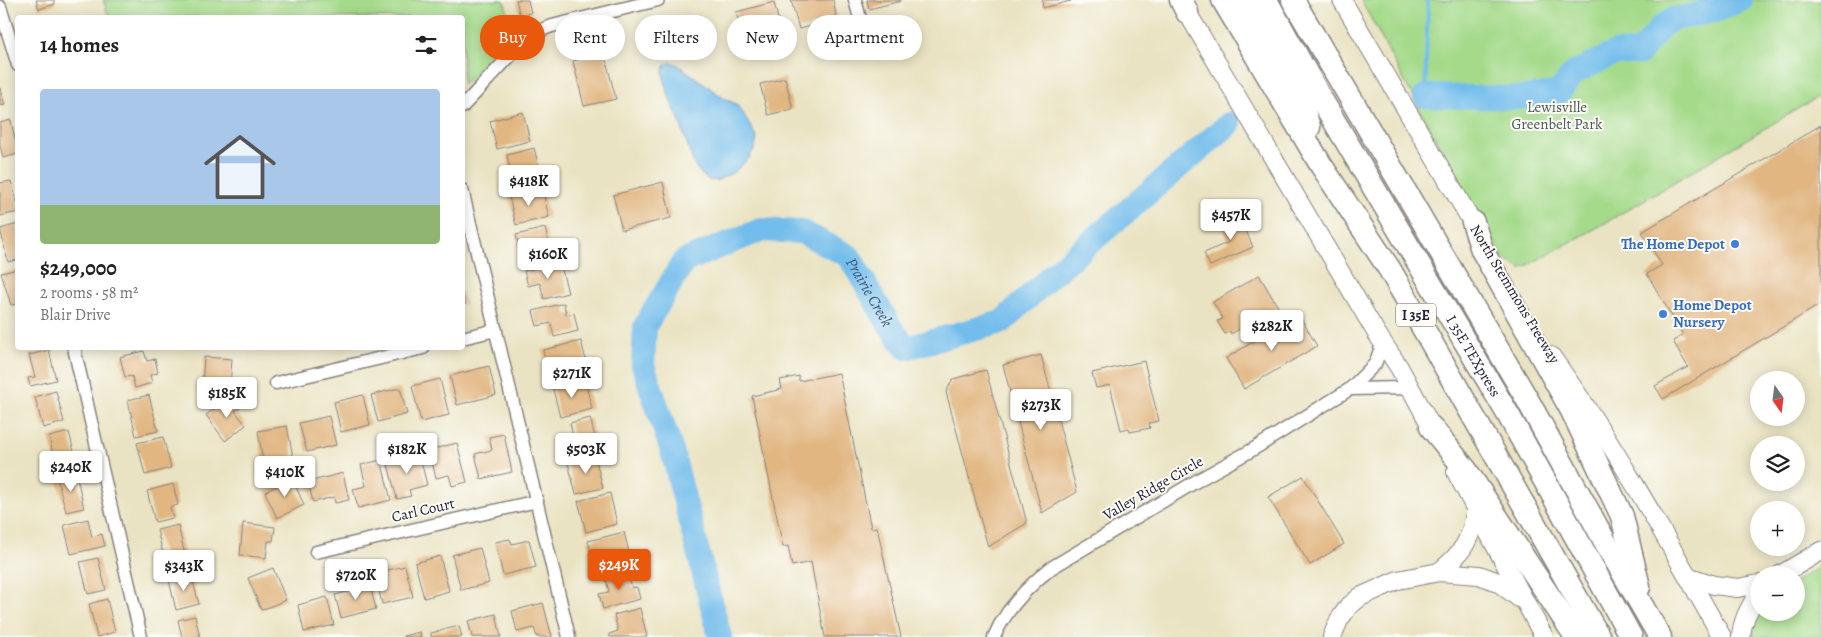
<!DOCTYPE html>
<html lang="en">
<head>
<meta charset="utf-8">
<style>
  body { margin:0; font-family:Alegreya,serif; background:#f6f6f6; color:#202124; height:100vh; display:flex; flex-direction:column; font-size:19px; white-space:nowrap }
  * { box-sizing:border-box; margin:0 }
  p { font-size:16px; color:#757577 }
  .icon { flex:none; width:28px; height:28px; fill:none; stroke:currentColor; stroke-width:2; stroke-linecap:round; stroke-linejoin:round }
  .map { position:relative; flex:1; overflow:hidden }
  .sheet { position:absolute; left:15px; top:15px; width:450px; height:335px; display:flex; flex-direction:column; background:#fff; border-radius:5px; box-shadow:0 2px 12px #0003 }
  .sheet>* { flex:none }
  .guide { position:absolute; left:480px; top:15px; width:475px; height:45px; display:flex; gap:10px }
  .needle { width:32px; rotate:166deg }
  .buttons { position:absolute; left:1750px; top:371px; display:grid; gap:10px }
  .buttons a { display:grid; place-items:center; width:55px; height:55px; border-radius:50%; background:#fff; box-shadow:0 2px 12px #0003; font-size:25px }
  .price { position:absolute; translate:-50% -42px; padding:0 11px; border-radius:5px; background:#fff; color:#222; font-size:16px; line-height:32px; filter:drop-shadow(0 1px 2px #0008) }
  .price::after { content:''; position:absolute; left:50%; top:30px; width:15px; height:11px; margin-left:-8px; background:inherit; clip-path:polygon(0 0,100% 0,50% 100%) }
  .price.selected { background:#ea580c; color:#fff }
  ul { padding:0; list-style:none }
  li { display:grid; align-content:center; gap:10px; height:265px; padding:0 25px }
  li+li { border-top:1px solid #e0e0e0 }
  li span { display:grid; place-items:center; height:155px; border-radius:5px; color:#555 }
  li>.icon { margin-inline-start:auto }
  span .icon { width:90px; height:90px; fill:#fffc; stroke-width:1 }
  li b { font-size:21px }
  h2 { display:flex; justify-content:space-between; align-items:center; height:60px; padding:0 25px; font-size:21px }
  .pill { padding:0 18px; border-radius:22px; background:#fff; box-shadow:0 2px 12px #0003; font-size:18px; line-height:45px }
  .pill.selected { background:#ea580c; color:#fff }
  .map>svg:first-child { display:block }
</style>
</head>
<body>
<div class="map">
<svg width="1821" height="637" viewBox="0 0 1821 637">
  <rect width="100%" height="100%" fill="#fdfcf7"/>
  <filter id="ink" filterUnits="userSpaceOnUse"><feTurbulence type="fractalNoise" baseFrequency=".02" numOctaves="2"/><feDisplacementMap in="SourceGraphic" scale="10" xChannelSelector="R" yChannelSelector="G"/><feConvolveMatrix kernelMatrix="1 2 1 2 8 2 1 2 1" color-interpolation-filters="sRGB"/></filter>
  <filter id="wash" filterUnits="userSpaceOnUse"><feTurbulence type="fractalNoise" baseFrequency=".0096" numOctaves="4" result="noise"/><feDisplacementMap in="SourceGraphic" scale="20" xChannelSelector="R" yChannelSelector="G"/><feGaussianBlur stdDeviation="1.12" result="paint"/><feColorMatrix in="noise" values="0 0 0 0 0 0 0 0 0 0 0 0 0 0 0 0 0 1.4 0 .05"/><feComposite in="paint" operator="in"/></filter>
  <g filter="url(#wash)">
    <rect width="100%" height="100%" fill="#eae3c3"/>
    <!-- green -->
    <g fill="#a4da8a" stroke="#637e62">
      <path d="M103 0H504L514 33 463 85 462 18 109 17Z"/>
      <path d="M1361 0H1821V95L1600 226 1521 269 1504 259 1435 138Z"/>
      <path d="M1821 566V637H1755L1752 628 1760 613 1796 612V581Z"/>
    </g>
    <!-- water -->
    <path fill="#73bdec" stroke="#4a7094" d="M671 62 677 64 725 99 736 104 743 113 757 138 755 148 749 158 734 172 718 180 710 181 704 177 694 165 679 119 670 100 663 73 665 65Z"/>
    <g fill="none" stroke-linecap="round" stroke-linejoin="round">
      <!-- stream -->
      <path stroke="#73bdec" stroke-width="4" d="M1425 96 1428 0"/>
      <!-- river -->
      <g stroke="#73bdec" stroke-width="24">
        <path d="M1425 96 1519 98 1559 92 1574 73 1615 53H1640L1662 26 1673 19 1715 11 1741 0"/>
        <path id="s1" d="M720 637 672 451 643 365 645 326 684 261 761 230 802 232 849 256 890 326 906 348 1002 322 1052 275 1229 124"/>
      </g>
    </g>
    <g id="blocks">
      <!-- building -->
      <g fill="#e1b681">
        <path d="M36 0H54L55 4 39 9Z"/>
        <path d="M516 0H528L531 13 520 16Z"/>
        <path d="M791 0H833L837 20 799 29Z"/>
        <path d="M867 0H901V1L869 9Z"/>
        <path d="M1042 0H1071V1L1043 8Z"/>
        <path d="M774 2 782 35 765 40 762 29 742 34 736 12Z"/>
        <path d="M604 53 616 99 584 106 573 61Z"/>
        <path d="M785 78 793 109 768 115 760 84Z"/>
        <path d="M0 88 5 105 0 106Z"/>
        <path d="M523 112 530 141 497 149 490 121Z"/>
        <path d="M11 120 18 154 3 158 0 145V123Z"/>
        <path d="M1821 125V304L1663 399 1655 386 1688 367 1673 341 1683 335 1647 274 1662 265 1642 232Z"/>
        <path d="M534 148 542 179 506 189 501 171 510 169 507 155Z"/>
        <path d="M11 181 18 205V212L0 216V183Z"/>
        <path d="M663 182 671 218 622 230 613 195Z"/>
        <path d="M542 189 549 217 516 225 509 197Z"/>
        <path d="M1238 212 1253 247 1210 266 1204 253 1229 242 1220 220Z"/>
        <path d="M18 224V260L8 262 0 229Z"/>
        <path d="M545 228 549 244 554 242 557 255 531 261 528 246 519 248 516 235Z"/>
        <path d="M560 262 568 293 544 299 540 283 528 286 524 271Z"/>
        <path d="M18 269V304L11 305 1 273Z"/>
        <path d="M1259 275 1278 307 1231 334 1230 331 1225 334 1217 321 1223 319 1213 302Z"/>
        <path d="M462 292 466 304 462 305Z"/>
        <path d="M564 303 566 315 574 313 578 331 554 337 551 323 537 326 533 311Z"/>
        <path d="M1299 315 1317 346 1244 389 1226 358Z"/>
        <path d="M581 341 588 368 549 377 543 350Z"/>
        <path d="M49 350 56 380 30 386 28 378 35 377 29 355Z"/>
        <path d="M144 351 147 361 155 359 158 373 150 375 152 383 135 388 132 376 125 377 120 357Z"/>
        <path d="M1041 355 1077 492 1042 513 1003 365Z"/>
        <path d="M204 357 232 359 230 388 202 386Z"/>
        <path d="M1144 361 1159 421 1149 423 1150 428 1130 432 1129 428 1121 430 1110 385 1096 388 1092 373Z"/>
        <path d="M489 366 496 395 457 405 450 376Z"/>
        <path d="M986 370 1027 523 988 547 946 392 953 379Z"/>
        <path d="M839 373 871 528 877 527 901 637H825L811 562 792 566 788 546 783 547 752 396 782 389 780 380 799 376V381Z"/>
        <path d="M440 379 449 415 421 422 412 386Z"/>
        <path d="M585 381 592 409 560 417 553 389Z"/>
        <path d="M400 388 407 414 378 422 371 395Z"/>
        <path d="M56 391 64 422 43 428 35 397Z"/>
        <path d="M149 395 158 431 136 436 128 400Z"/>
        <path d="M363 395 370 425 341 432 334 402Z"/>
        <path d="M232 396 240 408 235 411 246 425 225 441 206 415Z"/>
        <path d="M329 416 336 445 307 452 299 423Z"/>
        <path d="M590 418 595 437 601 436 604 447 568 456 565 443 574 441 570 423Z"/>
        <path d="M287 426 293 457 263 462 258 431Z"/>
        <path d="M69 432 77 464 57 469 49 437Z"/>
        <path d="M504 434 512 472 481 479 475 454 492 450 489 437Z"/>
        <path d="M163 437 171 468 145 475 137 443Z"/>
        <path d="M457 443 467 482 452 486 449 475 436 478 429 450Z"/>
        <path d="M419 453 427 485 409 490 411 496 397 499 387 461Z"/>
        <path d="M595 456 603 488 576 494 568 463Z"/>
        <path d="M381 460 391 500 358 508 353 489 366 486 361 465Z"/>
        <path d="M76 473 84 508 66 512 57 478Z"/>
        <path d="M343 473 349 500 335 503 334 497 313 502 308 482Z"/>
        <path d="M1303 476 1344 544 1310 565 1268 497Z"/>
        <path d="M292 478 304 505 277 518 265 492Z"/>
        <path d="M173 484 178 505 170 507 173 518 155 522 147 491Z"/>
        <path d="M610 493 617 524 586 532 578 501Z"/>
        <path d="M88 519 92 537 102 534 105 546 71 554 64 525Z"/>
        <path d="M243 523 275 527 273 541H268L266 558 240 555Z"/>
        <path d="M178 525 186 560 166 565 157 530Z"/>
        <path d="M624 532 631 560 595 569 588 541Z"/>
        <path d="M510 539 512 544 529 540 536 567 503 575 495 542Z"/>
        <path d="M480 548 489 583 461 590 452 555Z"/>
        <path d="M440 556 449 591 424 598 415 563Z"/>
        <path d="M98 558 106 590 88 594 80 562Z"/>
        <path d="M405 566 413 597 382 604 375 573Z"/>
        <path d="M273 568 286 600 261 610 248 578Z"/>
        <path d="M627 571 632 588 637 587 640 599 603 609 599 594 609 592 605 576Z"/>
        <path d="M191 574 199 604 176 610 169 580Z"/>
        <path d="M369 582 376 609 341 618 335 595 355 590 354 586Z"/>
        <path d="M327 597 334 625 304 632 298 605Z"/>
        <path d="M107 599 115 632 97 637 89 604Z"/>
        <path d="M543 603 552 637H537L534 628 517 632 512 611Z"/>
        <path d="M640 608 647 637H610L609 634 618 631 614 615Z"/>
        <path d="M496 614 501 637H472L468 621Z"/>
        <path d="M195 616 200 637H182L178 620Z"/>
        <path d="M459 626 462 637H431V633Z"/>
        <path d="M420 632 421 637H403V636Z"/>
      </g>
    </g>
  </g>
  <g filter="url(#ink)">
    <use href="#blocks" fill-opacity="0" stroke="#86827f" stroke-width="1"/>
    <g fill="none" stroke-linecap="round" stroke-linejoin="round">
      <defs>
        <g id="street">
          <path d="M855 0 862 26"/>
          <path d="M0 7 18 65"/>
          <path d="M462 107 525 40 536 32 552 26 658 0"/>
          <path d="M462 190 569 637"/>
          <path d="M462 338 496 330"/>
          <path d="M74 348 141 637"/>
          <path d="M276 383 423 348"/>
          <path d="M1350 389 1403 388 1412 391"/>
          <path d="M316 552 537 501"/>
          <path d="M994 637C1006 609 1027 587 1051 568L1200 479 1252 450 1350 389 1375 364 1383 342"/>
        </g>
        <g id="secondary">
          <path d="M1342 0 1478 232"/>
          <path d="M1181 2 1377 334 1399 367 1438 439"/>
          <path d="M1551 356C1615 445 1668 541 1722 637"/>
          <path d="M1456 472 1544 637"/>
          <path d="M1439 572C1464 552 1471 540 1476 508"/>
          <path d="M1780 575 1821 551"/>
          <path d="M1687 576 1714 585 1738 588 1759 584"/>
          <path d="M1332 637 1339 620 1348 607 1360 597 1398 580 1439 572 1479 575 1498 582 1519 598"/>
          <path d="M1741 637C1742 620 1749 607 1759 594"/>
        </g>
        <g id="highway">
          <path d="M1181 0 1187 12"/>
          <path d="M1223 0 1321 165 1390 270 1599 637"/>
          <path d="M1246 0 1301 101 1309 127"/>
          <path id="s2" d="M1266 0 1317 92 1509 416 1631 637"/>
          <path d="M1293 0 1527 399 1608 547 1660 637"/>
          <path d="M1473 222 1482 250 1572 411 1593 455 1622 516 1639 587"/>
          <path d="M1431 427 1466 470 1576 637"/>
        </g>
      </defs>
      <!-- street casing -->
      <use href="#street" stroke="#86827f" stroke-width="15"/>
      <!-- secondary casing -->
      <use href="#secondary" stroke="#86827f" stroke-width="20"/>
      <!-- highway casing -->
      <use href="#highway" stroke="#86827f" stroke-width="25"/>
      <!-- street -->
      <use href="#street" stroke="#fff" stroke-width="12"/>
      <!-- secondary -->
      <use href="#secondary" stroke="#fff" stroke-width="18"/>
      <!-- highway -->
      <use href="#highway" stroke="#fff" stroke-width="22"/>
    </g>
  </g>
  <!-- markers -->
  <g fill="#3f7fe0" stroke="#fdfcf7" stroke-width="2">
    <circle cx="1735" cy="244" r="5"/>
    <circle cx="1663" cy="314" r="5"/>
  </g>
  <g text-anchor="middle" stroke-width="4" stroke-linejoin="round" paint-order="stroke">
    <!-- shield labels -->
    <rect fill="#fdfcf7" stroke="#646373" stroke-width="1" x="1396" y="303.5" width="40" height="23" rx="4"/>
    <g font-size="14" font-weight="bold" fill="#22223b">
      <text x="1416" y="320">I 35E</text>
    </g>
    <!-- park labels -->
    <g font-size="15" fill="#495953" stroke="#fdfcf7">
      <text x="1557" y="112">Lewisville<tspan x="1557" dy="17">Greenbelt Park</tspan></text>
    </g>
    <!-- shop labels -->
    <g font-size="15" font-weight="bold" fill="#366cbe" stroke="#fdfcf7" text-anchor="end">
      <text x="1725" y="249">The Home Depot</text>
      <text x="1673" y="310" text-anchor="start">Home Depot<tspan x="1673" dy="17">Nursery</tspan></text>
    </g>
    <!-- street labels -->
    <g font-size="15" fill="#22223b" stroke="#fdfcf7">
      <text transform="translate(1515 294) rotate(59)" y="5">North Stemmons Freeway</text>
      <text dy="5" stroke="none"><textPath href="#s2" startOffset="412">I 35E TEXpress</textPath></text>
      <text transform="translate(1153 488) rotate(-30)" y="5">Valley Ridge Circle</text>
      <text transform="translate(423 510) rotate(-13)" y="5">Carl Court</text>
    </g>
    <!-- water labels -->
    <g font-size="16" font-style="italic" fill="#3e5879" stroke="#fdfcf7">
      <text dy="6" stroke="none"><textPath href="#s1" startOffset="616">Prairie Creek</textPath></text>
    </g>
  </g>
</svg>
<div class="buttons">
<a><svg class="needle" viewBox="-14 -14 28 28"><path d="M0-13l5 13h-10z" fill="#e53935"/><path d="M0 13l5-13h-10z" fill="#757577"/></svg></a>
<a><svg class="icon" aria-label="layers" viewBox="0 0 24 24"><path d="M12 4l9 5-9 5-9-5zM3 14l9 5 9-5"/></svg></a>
<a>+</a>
<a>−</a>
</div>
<b class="price" style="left:529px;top:207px">$418K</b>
<b class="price" style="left:1231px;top:241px">$457K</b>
<b class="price" style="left:548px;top:280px">$160K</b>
<b class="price" style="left:1272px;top:352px">$282K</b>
<b class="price" style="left:572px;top:399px">$271K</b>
<b class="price" style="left:227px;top:419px">$185K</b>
<b class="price" style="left:1041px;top:431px">$273K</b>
<b class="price" style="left:407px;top:475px">$182K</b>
<b class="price" style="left:586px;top:475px">$503K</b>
<b class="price" style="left:71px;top:493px">$240K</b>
<b class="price" style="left:285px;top:498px">$410K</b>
<b class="price selected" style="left:619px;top:591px">$249K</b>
<b class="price" style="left:184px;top:592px">$343K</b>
<b class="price" style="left:356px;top:601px">$720K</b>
<div class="guide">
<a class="pill selected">Buy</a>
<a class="pill">Rent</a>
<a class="pill">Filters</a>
<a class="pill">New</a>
<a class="pill">Apartment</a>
</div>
<section class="sheet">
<h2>14 homes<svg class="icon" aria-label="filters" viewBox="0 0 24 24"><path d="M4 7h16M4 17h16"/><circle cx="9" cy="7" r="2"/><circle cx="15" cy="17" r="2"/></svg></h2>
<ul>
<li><span style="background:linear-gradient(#a9c7e8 75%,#8fb573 0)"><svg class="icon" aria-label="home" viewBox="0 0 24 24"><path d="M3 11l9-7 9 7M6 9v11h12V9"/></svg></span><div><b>$249,000</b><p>2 rooms · 58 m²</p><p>Blair Drive</p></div></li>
</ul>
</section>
</div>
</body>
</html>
